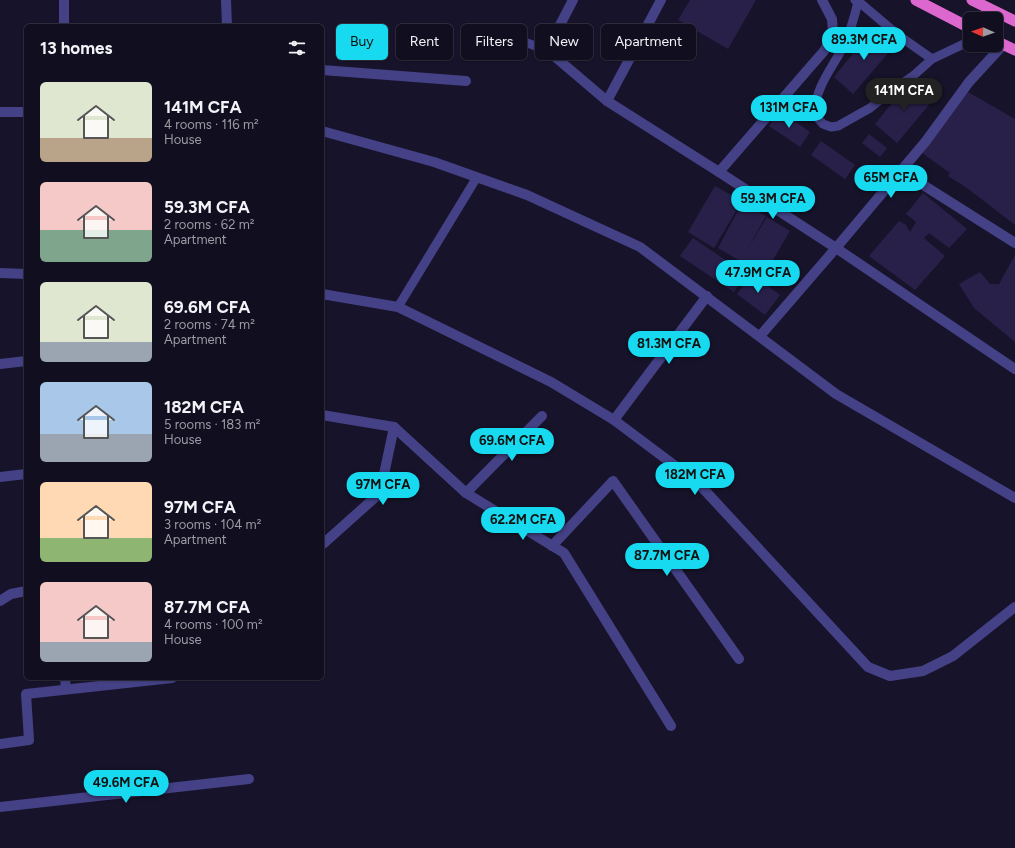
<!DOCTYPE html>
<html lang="en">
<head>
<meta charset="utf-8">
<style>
  body { margin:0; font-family:Figtree,sans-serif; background:#1e1c2d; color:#f1f3f6; height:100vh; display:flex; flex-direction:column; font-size:15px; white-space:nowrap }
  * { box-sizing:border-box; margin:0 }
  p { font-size:13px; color:#9c9ca5 }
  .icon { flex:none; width:22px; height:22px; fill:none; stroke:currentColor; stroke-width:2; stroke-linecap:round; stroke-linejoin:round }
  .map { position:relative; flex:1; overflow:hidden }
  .panel { position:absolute; left:24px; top:24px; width:300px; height:656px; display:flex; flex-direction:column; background:#110e20; border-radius:6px; box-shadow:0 1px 3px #0004,0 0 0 1px #302e3e }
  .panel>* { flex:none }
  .banner { position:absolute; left:336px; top:24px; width:380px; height:36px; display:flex; gap:8px }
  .needle { width:26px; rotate:272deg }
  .controls { position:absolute; left:963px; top:12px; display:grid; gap:8px }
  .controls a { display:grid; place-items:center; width:40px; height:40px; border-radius:6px; background:#110e20; box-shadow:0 1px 3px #0004,0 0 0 1px #302e3e; font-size:20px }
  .price { position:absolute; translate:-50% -34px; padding:0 9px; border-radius:14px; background:#17d9f0; color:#111; font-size:13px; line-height:26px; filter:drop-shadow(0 1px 2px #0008) }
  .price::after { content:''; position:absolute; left:50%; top:24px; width:12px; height:9px; margin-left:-6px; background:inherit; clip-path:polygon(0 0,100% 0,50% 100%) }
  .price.on { background:#222; color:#fff }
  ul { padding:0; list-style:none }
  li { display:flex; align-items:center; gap:12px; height:100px; padding:0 16px }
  li span { display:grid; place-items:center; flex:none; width:112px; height:80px; border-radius:6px; color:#555 }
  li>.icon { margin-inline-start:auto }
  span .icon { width:48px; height:48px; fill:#fffc; stroke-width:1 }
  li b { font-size:17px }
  h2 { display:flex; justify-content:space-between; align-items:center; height:48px; padding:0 16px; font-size:17px }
  .pill { padding:0 14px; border-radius:6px; background:#110e20; box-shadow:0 1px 3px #0004,0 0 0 1px #302e3e; font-size:14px; line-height:36px }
  .pill.on { background:#17d9f0; color:#111 }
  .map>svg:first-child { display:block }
</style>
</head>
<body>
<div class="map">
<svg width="1015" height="848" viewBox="0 0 1015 848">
  <rect width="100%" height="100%" fill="#17132a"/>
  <!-- building -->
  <g fill="#29204a">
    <path d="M690 0H756L728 49 678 20Z"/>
    <path d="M873 29 895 45 853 94 834 77Z"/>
    <path d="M910 81 933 100 897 143 875 124Z"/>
    <path d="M968 92 1015 119V225L967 188 948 176 950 173 921 152Z"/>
    <path d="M779 110 810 132 800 147 769 126Z"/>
    <path d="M869 134 887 148 880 157 862 143Z"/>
    <path d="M821 141 855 165 845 179 811 155Z"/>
    <path d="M715 186 742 201 714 248 688 232Z"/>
    <path d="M923 193 967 229 949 248 929 233 924 238 945 256 915 290 869 256 899 221 906 225 910 232 916 222 906 214Z"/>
    <path d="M742 203 766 216 747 250 767 217 790 231 764 275 718 248Z"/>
    <path d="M693 238 746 274 734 292 680 256Z"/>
    <path d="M1015 255V342L974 308 959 284 980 272 990 284H999Z"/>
    <path d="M752 274 780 295 765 315 737 294Z"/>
  </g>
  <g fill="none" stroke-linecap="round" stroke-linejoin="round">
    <!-- service -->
    <g stroke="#444186" stroke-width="9">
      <path d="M855 0 858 1 898 35 932 59"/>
      <path d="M858 0C856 13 849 35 843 47 831 70 816 86 814 114L823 124 831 127 838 126 870 108 891 91 913 76 932 59 970 41"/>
      <path d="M485 28 547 50"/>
      <path d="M398 307 477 177"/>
    </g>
    <!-- minor -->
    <g stroke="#444186" stroke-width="10">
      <path d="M226 0 227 26"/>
      <path d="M573 0 547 50 607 101 719 172 836 248 1015 369"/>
      <path d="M64 26V0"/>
      <path d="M322 70 466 81"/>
      <path d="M607 101 661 0"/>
      <path d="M0 112H26"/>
      <path d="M322 131 434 162 527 195 640 247 836 394 1015 498"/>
      <path d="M901 171 1015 243"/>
      <path d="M719 172 824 51 833 34 832 19 822 0"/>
      <path d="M0 273 26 274"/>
      <path d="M322 294 398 307 551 382 614 420 698 483 868 667 890 676 923 671 953 656 1015 607"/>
      <path d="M760 336 836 248 926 141 969 82 1003 45"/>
      <path d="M0 364 26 361"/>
      <path d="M322 415 394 427 466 493 564 553 671 726"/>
      <path d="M614 420 707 296"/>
      <path d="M0 477 26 474"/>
      <path d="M466 493 542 416"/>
      <path d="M322 544H323L380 493 394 427"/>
      <path d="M552 546 613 481 739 659"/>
      <path d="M0 601 11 594 26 591"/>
      <path d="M65 678 66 689"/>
      <path d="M0 744 29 740 26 694 172 678"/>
      <path d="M0 807 249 779"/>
    </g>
    <!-- trunk -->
    <g stroke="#dc67ce" stroke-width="11">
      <path d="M916 0 970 28"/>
      <path d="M972 0 1015 21"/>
      <path d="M996 41 1015 50"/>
    </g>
  </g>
</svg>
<div class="controls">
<a><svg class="needle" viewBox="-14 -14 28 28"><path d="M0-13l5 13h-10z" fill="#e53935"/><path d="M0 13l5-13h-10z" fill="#9c9ca5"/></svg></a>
</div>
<b class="price" style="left:864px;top:61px">89.3M CFA</b>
<b class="price on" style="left:904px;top:112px">141M CFA</b>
<b class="price" style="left:789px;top:129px">131M CFA</b>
<b class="price" style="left:891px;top:199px">65M CFA</b>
<b class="price" style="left:773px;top:220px">59.3M CFA</b>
<b class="price" style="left:758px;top:294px">47.9M CFA</b>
<b class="price" style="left:669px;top:365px">81.3M CFA</b>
<b class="price" style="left:512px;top:462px">69.6M CFA</b>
<b class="price" style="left:695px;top:496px">182M CFA</b>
<b class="price" style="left:383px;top:506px">97M CFA</b>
<b class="price" style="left:523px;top:541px">62.2M CFA</b>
<b class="price" style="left:667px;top:577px">87.7M CFA</b>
<b class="price" style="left:126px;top:804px">49.6M CFA</b>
<div class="banner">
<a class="pill on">Buy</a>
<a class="pill">Rent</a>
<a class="pill">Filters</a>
<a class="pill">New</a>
<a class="pill">Apartment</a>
</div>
<section class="panel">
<h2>13 homes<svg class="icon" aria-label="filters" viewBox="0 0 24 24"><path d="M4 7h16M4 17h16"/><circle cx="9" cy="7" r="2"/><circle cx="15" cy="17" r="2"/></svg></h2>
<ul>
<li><span style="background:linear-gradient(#dfe7d0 70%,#b9a48a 0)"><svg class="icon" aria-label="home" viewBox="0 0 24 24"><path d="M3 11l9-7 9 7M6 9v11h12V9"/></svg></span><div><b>141M CFA</b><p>4 rooms · 116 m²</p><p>House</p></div></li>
<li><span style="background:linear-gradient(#f6c9c9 60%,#7fa58c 0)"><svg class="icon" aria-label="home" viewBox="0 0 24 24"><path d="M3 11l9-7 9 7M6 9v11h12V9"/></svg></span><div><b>59.3M CFA</b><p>2 rooms · 62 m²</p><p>Apartment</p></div></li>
<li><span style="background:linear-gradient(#dfe7d0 75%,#9aa5b1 0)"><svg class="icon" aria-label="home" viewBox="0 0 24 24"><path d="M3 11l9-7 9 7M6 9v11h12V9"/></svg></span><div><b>69.6M CFA</b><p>2 rooms · 74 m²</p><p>Apartment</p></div></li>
<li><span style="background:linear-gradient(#a9c7e8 65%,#9aa5b1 0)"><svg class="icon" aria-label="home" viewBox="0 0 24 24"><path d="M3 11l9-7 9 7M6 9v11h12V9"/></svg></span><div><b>182M CFA</b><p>5 rooms · 183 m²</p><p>House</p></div></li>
<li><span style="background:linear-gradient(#ffd9b3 70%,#8fb573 0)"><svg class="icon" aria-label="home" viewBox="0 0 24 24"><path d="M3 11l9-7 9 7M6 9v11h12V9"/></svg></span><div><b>97M CFA</b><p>3 rooms · 104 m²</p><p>Apartment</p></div></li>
<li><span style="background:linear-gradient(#f6c9c9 75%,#9aa5b1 0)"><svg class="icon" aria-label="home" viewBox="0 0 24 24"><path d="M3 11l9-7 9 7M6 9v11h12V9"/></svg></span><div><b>87.7M CFA</b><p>4 rooms · 100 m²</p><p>House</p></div></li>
</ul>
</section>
</div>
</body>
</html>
